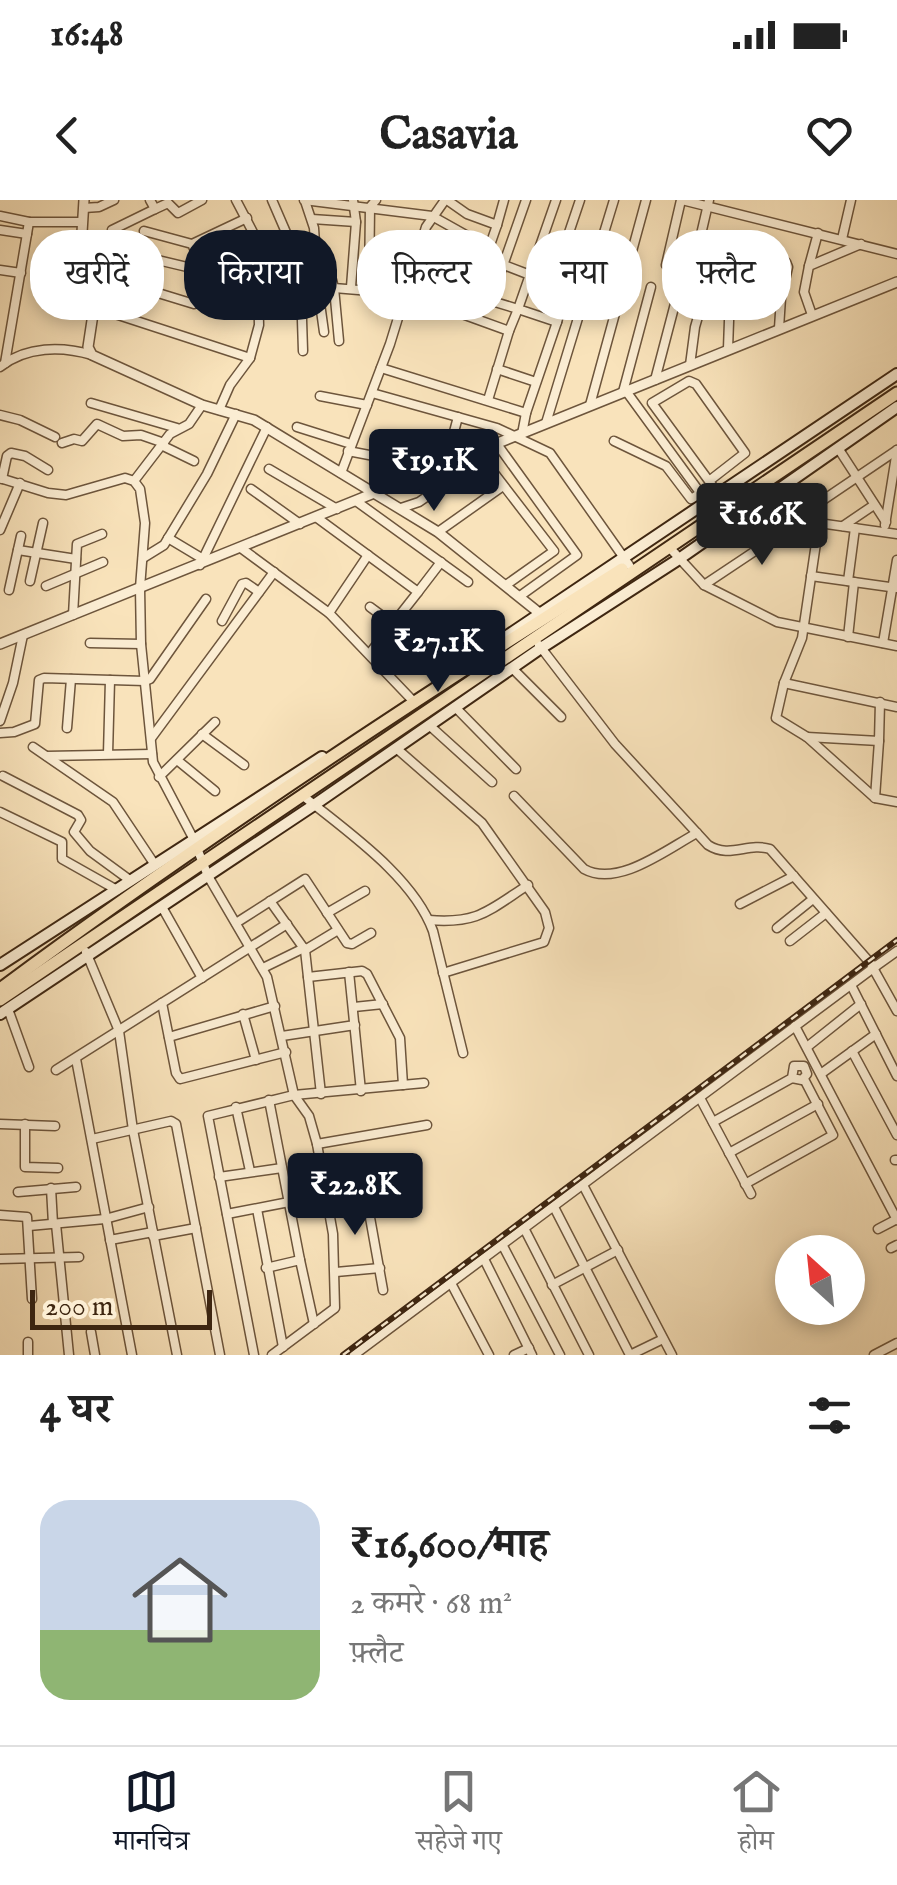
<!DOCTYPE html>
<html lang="hi">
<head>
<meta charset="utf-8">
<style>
  body { margin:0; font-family:"IM FELL English","Noto Serif Devanagari",serif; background:#f2f2f2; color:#222; height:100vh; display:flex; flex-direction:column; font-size:38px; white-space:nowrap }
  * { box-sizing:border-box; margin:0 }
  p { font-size:32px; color:#767676 }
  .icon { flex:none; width:55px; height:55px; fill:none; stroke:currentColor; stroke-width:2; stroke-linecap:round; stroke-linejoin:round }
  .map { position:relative; height:1155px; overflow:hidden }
  .details { display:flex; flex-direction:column; background:#fff; flex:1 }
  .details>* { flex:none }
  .guide { position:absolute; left:30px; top:30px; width:838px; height:90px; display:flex; gap:20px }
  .needle { width:65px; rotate:333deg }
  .controls { position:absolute; left:775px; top:1035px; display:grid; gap:20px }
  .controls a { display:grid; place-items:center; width:90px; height:90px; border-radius:50%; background:#fff; box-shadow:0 5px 15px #0003; font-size:50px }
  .scale { position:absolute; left:30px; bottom:25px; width:182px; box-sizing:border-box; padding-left:10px; border:5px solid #3e2611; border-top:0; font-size:28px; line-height:35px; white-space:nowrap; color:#3e2611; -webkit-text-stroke:8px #fbedd3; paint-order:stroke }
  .price { position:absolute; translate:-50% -85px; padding:0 22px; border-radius:10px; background:#111827; color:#fff; font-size:32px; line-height:65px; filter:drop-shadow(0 2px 5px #0008) }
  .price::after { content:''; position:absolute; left:50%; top:60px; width:30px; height:22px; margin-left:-15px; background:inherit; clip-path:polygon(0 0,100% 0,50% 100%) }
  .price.current { background:#222; color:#fff }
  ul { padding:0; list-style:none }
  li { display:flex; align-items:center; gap:30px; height:250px; padding:0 40px }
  li span { display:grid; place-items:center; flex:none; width:280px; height:200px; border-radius:30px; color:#555 }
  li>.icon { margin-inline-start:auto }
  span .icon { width:120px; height:120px; fill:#fffc; stroke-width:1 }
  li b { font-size:42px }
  h2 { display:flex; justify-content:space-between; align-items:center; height:120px; padding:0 40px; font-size:42px }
  .pill { padding:0 35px; border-radius:40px; background:#fff; box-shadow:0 5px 15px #0003; font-size:35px; line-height:90px }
  .pill.current { background:#111827; color:#fff }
  .status { display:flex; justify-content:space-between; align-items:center; height:70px; padding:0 50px; background:#fff; direction:ltr }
  .status svg { height:28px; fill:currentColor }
  header { display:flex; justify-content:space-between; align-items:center; height:130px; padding:0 40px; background:#fff; font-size:45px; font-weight:700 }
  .menu { display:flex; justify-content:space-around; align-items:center; height:140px; border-top:2px solid #e0e0e0; background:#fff; font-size:28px; color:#767676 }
  .menu a { display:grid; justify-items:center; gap:5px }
  .menu .current { color:#111827 }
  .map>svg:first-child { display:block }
</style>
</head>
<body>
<div class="status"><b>16:48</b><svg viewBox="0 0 49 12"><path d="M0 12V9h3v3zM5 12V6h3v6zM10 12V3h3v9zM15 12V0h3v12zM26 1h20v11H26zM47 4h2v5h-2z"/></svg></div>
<header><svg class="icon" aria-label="back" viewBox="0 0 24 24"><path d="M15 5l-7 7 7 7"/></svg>Casavia<svg class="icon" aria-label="heart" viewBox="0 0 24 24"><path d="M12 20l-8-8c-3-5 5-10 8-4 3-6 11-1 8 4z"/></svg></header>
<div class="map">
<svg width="897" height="1155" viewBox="0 0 897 1155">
  <rect width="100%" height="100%" fill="#f9e3bb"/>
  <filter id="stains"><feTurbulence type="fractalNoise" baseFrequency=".002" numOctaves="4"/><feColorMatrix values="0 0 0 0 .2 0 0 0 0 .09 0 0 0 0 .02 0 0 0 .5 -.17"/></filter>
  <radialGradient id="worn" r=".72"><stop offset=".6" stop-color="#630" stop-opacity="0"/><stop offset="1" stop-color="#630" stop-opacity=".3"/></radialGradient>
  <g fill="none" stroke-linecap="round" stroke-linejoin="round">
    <defs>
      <g id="minor">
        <path d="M150 0 155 9 168 3 178 13 202 0"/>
        <path d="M272 0 288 37 287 106"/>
        <path d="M304 0 432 16 489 48"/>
        <path d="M447 0 467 14 497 25 504 0"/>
        <path d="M682 0 897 54"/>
        <path d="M84 8 99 7 114 0"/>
        <path d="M0 16 29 22"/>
        <path d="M312 19 356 22"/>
        <path d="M0 30 27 34"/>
        <path d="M112 30 155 9"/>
        <path d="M144 31 192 44 196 53 258 62"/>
        <path d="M700 38 786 62 788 67 781 98 779 128"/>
        <path d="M424 39 485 61"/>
        <path d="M842 39 851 0"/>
        <path d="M192 44 247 18"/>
        <path d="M420 50 481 71 497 25"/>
        <path d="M504 65 530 75"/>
        <path d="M666 65 681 0"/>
        <path d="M809 66 818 33"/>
        <path d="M0 70 21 73"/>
        <path d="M85 71 131 58 145 57 259 84 318 89 314 28 305 1"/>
        <path d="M481 71 497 76 500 74 526 0"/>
        <path d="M318 80H332L334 88 407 94 509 131 518 109 412 77"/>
        <path d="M529 80 551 86 580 0"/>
        <path d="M551 86 586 97"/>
        <path d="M351 87 356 22 353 0"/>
        <path d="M334 88 339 141"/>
        <path d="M369 88 370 7 376 0"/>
        <path d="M301 89 303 151"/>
        <path d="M318 89 324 132"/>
        <path d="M112 113 250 158"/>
        <path d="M93 114 112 113 118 86 122 82 194 104 210 91 259 105"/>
        <path d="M812 115 804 92 809 66 861 44"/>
        <path d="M557 122 566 91"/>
        <path d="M728 149 730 93"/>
        <path d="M5 163 29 22H82"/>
        <path d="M690 165 695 127 706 89 760 99"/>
        <path d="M0 167C26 146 62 146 92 155"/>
        <path d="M381 168 526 213"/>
        <path d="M497 169 536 182"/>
        <path d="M655 180 677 96 692 73 709 0"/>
        <path d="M626 191 712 309"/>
        <path d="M623 192 651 87"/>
        <path d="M372 193 497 228 550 253 629 365"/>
        <path d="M320 196 367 205"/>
        <path d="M488 200 509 131"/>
        <path d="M91 203 177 228"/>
        <path d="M590 205 646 0"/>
        <path d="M219 210 230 185 250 158 259 125 257 40 236 0"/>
        <path d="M0 215 20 220 55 237"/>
        <path d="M546 223 614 0"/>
        <path d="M297 227 351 244"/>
        <path d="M522 234 526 213 557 122 518 109 556 0"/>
        <path d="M614 241 666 266 691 299 701 293"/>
        <path d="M62 243 74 239 82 241 97 224 123 236 141 235 164 243"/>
        <path d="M497 244 577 355 520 396"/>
        <path d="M161 245 194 261"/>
        <path d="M838 248 886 322"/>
        <path d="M348 251 437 268"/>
        <path d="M477 251 554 351 506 385"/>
        <path d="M445 265 458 217"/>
        <path d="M269 269 337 309"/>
        <path d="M341 273 390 144 426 27 445 0"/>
        <path d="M0 278 48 293 66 295 125 278 134 281 140 289 145 323 140 388 141 444 153 562 193 638 208 676 267 777 294 895 309 916 317 944 333 1034 335 1108 272 1155"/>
        <path d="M2 279 7 256 11 253 25 256 48 270"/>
        <path d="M134 281 170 234 189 224 202 205"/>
        <path d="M709 281 745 253 696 184 689 181 652 203 709 281 718 294"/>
        <path d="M251 289 300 324"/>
        <path d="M356 301 468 382"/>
        <path d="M746 306 755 314 897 334"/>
        <path d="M401 308 419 302 448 282"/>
        <path d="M316 317 418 392 370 453"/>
        <path d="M795 319 897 250"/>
        <path d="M819 323 802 438 784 483 776 518 807 537 875 598 897 602"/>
        <path d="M885 325 897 250"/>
        <path d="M843 326 874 305"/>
        <path d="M0 330 20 283"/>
        <path d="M438 332 503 286"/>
        <path d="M168 338 203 359"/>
        <path d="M669 347 704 385 777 422 897 446"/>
        <path d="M241 348 329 413 415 503"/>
        <path d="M18 350 76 359"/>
        <path d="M143 358 164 345 207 274 236 214"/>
        <path d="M200 365 267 227"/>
        <path d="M811 376 897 388"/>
        <path d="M30 381 43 323"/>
        <path d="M848 381 855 328"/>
        <path d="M704 385 800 321"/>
        <path d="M46 386 103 362"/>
        <path d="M9 390 21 336"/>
        <path d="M418 392 441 362"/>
        <path d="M370 407 393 424"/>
        <path d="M329 413 368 355"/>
        <path d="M73 415 77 344 102 334"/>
        <path d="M222 421 242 384 246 383 259 392"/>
        <path d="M848 437 854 382"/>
        <path d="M90 443 141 444"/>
        <path d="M883 443 897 360"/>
        <path d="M539 445 615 544 708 645C730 659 748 642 770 649L872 765 876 766 897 751"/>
        <path d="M512 468 561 517"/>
        <path d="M784 483 897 507"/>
        <path d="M455 507 516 569"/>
        <path d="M0 521 13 483 23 435"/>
        <path d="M429 525 492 582"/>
        <path d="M67 528 71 479"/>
        <path d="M0 533 14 532 35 524 39 480 44 478 145 481 150 479 206 399"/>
        <path d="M202 534 244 565"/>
        <path d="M152 537 274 372"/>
        <path d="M807 537 879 541 880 502"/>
        <path d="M33 547 113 602 155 665"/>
        <path d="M396 548 482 623 545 712 549 728 544 742 443 773"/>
        <path d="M108 554 110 480"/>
        <path d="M47 556 152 554"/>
        <path d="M177 560 215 591"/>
        <path d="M3 576 78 615 81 620 74 632 90 651 131 681"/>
        <path d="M159 577 215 522"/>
        <path d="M302 595C346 631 413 676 433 731L463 853"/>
        <path d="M514 596 584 669C618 688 667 649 697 633"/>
        <path d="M875 598 879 541"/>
        <path d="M0 612 62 642V659L117 690"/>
        <path d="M270 701 305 750 338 730"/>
        <path d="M740 704 794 676"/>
        <path d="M162 707 202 778"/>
        <path d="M327 713 365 691"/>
        <path d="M429 720C478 724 488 711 528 685"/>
        <path d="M236 723 305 679 347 743 352 744 371 733"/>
        <path d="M777 728 813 699"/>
        <path d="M790 741 826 713"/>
        <path d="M305 750 321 894"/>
        <path d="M86 752 119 831 133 930 177 1155"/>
        <path d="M263 768 304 748"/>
        <path d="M873 768 897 811"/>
        <path d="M349 772 361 891"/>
        <path d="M308 777 362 771 367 774 400 838 403 885"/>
        <path d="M851 785 897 876"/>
        <path d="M162 803 176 873 180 879 286 852"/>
        <path d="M354 807 383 804"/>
        <path d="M8 809 29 867"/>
        <path d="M243 814 256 860"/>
        <path d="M795 826 897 1020"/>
        <path d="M282 836 355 825"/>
        <path d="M169 837 275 806"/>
        <path d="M807 847 861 804"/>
        <path d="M852 851 897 935"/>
        <path d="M76 859 132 1155"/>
        <path d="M56 870 287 724"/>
        <path d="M822 873 876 834"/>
        <path d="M700 898 751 994"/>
        <path d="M269 900 300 1060"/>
        <path d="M236 907 250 971"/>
        <path d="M713 922 792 878 802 880 807 874 804 866H794L792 878"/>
        <path d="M0 924 55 926"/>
        <path d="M25 924V967L58 968"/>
        <path d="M92 939 171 921 176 924 220 1155"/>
        <path d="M317 944 427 925"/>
        <path d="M729 953 818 904"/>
        <path d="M895 960H897"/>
        <path d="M219 977 282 968"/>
        <path d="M745 984 833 935 804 879"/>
        <path d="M583 985 672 1155"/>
        <path d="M51 988 53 1024"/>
        <path d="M325 988 364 984 383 1090"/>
        <path d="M18 992 76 987"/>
        <path d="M554 1007 630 1155"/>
        <path d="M257 1009 283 1147"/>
        <path d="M227 1014 289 1002"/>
        <path d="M0 1015 27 1017 32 1099"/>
        <path d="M56 1024 69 1155"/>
        <path d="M29 1026 105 1019 149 1007"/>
        <path d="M878 1029 897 1019"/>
        <path d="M525 1030 589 1155"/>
        <path d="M153 1036 196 1028"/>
        <path d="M110 1040 153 1032"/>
        <path d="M503 1046 560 1155"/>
        <path d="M891 1048 897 1045"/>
        <path d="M0 1059 79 1057"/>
        <path d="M485 1061 532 1155"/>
        <path d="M266 1068 300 1060 314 1124"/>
        <path d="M336 1072 380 1068"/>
        <path d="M452 1085 489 1155"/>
        <path d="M552 1085 618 1050"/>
        <path d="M91 1132 95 1155"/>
        <path d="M28 1142V1155"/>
        <path d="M254 1155 208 916 294 895 424 883"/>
        <path d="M354 1155 876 766"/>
        <path d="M514 1155 529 1148"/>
        <path d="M630 1155 663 1139"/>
        <path d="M874 1155 897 1143"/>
      </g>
      <g id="tertiary">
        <path d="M84 0 81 49 93 114 88 147 92 155 202 205 254 220 438 332 543 416"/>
        <path d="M0 444 897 82"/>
      </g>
      <g id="secondary">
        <path d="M507 436 897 174"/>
        <path d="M0 765 322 557"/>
        <path d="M0 814 314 605 541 448 679 359 897 207"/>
      </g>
      <g id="primary">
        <path d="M0 789C201 640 411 502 622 369"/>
        <path d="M0 800 897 193"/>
      </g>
    </defs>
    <!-- minor casing -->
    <use href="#minor" stroke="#6d553c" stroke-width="11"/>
    <!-- tertiary casing -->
    <use href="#tertiary" stroke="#6d553c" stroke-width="12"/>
    <!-- secondary casing -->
    <use href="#secondary" stroke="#3e2611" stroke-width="14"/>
    <!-- primary casing -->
    <use href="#primary" stroke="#3e2611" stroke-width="15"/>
    <!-- minor -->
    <use href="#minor" stroke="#fbedd3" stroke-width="8"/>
    <!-- tertiary -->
    <use href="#tertiary" stroke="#fbedd3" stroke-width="9"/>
    <!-- secondary -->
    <use href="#secondary" stroke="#fbedd3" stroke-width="10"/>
    <!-- primary -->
    <use href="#primary" stroke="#f9e3bb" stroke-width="11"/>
    <defs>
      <path id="rail" d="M343 1155 897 740"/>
    </defs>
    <!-- rail casing -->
    <use href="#rail" stroke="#3e2611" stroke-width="6"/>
    <!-- rail -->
    <use href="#rail" stroke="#fbedd3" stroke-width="2.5" stroke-dasharray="8" stroke-linecap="butt"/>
  </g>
  <rect width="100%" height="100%" filter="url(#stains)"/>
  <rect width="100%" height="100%" fill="url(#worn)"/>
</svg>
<div class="controls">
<a><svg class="needle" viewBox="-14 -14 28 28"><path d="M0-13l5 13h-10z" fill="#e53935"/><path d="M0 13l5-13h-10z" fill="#767676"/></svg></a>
</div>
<div class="scale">200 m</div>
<b class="price" style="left:434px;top:314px">₹19.1K</b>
<b class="price current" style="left:762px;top:368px">₹16.6K</b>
<b class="price" style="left:438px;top:495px">₹27.1K</b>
<b class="price" style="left:355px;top:1038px">₹22.8K</b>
<div class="guide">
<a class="pill">खरीदें</a>
<a class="pill current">किराया</a>
<a class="pill">फ़िल्टर</a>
<a class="pill">नया</a>
<a class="pill">फ़्लैट</a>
</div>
</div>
<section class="details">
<h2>4 घर<svg class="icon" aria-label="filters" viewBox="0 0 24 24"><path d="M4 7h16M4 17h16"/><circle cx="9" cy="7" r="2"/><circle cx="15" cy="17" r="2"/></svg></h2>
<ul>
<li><span style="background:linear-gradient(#c9d6e8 65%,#8fb573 0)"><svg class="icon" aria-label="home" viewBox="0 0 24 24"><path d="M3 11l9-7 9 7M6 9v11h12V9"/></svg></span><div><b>₹16,600/माह</b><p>2 कमरे · 68 m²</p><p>फ़्लैट</p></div></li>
</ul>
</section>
<nav class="menu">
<a class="current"><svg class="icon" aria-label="map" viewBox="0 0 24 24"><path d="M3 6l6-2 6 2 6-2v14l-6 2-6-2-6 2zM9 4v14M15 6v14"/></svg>मानचित्र</a>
<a><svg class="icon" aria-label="saved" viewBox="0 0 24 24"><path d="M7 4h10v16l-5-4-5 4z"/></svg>सहेजे गए</a>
<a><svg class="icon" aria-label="home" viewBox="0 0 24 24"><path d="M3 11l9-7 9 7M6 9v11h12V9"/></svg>होम</a>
</nav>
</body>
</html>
